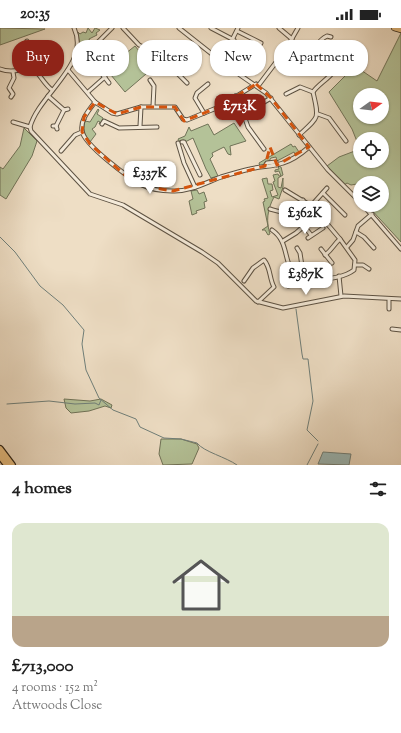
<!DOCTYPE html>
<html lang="en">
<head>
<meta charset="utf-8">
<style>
  body { margin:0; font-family:"Sorts Mill Goudy",serif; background:#f6f6f6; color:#222; height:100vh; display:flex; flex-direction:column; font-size:15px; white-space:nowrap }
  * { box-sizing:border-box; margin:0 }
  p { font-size:13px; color:#767676 }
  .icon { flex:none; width:22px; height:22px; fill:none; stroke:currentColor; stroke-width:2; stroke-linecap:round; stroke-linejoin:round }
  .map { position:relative; height:437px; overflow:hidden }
  .details { display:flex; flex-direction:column; background:#fff; flex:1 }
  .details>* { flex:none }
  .hud { position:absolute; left:12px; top:12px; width:377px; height:36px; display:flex; gap:8px }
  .needle { width:26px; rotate:75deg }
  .controls { position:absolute; left:353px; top:60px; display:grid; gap:8px }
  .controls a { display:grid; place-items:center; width:36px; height:36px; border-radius:50%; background:#fff; box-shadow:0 1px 3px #0004; font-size:20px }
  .price { position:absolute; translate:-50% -34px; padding:0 9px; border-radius:8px; background:#fff; color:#222; font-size:13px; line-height:26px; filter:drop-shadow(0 1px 2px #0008) }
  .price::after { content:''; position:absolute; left:50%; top:24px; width:12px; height:9px; margin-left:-6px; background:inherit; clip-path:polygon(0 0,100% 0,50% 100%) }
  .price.on { background:#8f2418; color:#fff }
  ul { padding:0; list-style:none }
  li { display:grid; align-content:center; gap:8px; height:212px; padding:0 12px }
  li span { display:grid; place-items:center; height:124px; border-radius:12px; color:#555 }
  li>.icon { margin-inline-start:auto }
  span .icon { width:72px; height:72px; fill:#fffc; stroke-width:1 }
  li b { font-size:17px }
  h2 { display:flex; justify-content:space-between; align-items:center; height:48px; padding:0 12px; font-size:17px }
  .tag { padding:0 14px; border-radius:16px; background:#fff; box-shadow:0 1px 3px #0004; font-size:14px; line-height:36px }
  .tag.on { background:#8f2418; color:#fff }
  .status { display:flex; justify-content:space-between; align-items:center; height:28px; padding:0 20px; background:#fff; direction:ltr }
  .status svg { height:11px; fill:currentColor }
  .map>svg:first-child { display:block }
</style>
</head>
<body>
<div class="status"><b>20:35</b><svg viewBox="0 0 49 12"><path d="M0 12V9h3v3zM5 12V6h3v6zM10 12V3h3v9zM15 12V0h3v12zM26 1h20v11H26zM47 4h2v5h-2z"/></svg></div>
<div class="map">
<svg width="401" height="437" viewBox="0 0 401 437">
  <rect width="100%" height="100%" fill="#eedec5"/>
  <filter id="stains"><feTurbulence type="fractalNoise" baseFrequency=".005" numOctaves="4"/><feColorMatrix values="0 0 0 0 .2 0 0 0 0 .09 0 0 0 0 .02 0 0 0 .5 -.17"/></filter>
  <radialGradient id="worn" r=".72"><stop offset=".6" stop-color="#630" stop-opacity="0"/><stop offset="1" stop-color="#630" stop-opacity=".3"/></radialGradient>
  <!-- green -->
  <g fill="#b4c298" stroke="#707358" fill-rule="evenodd">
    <path d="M0 0 45 1 0 17Z"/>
    <path d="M88 0 92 5 95 0 100 2 96 5 97 7 89 11 90 14 89 15 92 20 88 23H83L79 26 81 29 75 33 80 21 78 4 80 6 83 4 86 5Z"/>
    <path d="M401 5V214L368 178 382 177V155H360V160L357 156 351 157 347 155 344 157 327 138 339 129 360 121 352 101 329 64 355 38 377 53ZM360 67H382V89H360ZM360 111H382V133H360Z"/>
    <path d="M135 18 153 40 125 64 106 41Z"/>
    <path d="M98 81 99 82 97 86 103 90 102 94 99 96 100 94 98 93 95 99 92 101 96 106 90 114C84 106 82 100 86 91L85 93 90 94Z"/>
    <path d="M234 95 246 113 230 118 231 127 228 126 224 119 212 125 213 128 210 131 218 148 211 150 206 141 193 110 185 114 184 112 179 113 178 111 185 108 189 99 191 103 208 96 214 107Z"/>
    <path d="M24 100 37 113 32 128 6 171 0 167V139L3 141 20 118Z"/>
    <path d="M291 116 293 119 295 118 299 124 295 126 294 124 277 133 276 129 271 130 269 133 265 134 264 138H260L259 135Z"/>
    <path d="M278 138 281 139 283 147 278 150V159L281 160 283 150V159L279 171 274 169C267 182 266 194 270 206L268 207 265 202H262L268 198 263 174 265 173 264 171 268 170 262 151 267 150 268 156H272L273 162 270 163 272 169 278 167 273 154 275 153 273 147 278 146 279 148H281L279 143 275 144V142L279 141Z"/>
    <path d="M197 162 199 166 204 164 207 173 204 174 205 180 196 183 197 185 192 187 189 173 193 171 191 163Z"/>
    <path d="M64 371 90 373 101 371 112 377 111 380 105 378 89 383 71 385 66 380Z"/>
    <path d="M161 411H181L197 416 199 420 192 436 163 437 159 426Z"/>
  </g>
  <!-- water -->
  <path fill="#9bbbbb" stroke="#6f7f7a" d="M323 424 351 426 349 437 318 436Z"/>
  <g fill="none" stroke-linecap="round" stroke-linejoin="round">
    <!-- stream -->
    <g stroke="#6f7f7a" stroke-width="1">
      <path d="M0 209 15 224 40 258 63 277 84 302 82 316 86 342 99 370 113 382 136 391 140 399 164 410 181 411 197 415C204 424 226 429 237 437"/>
      <path d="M296 281 302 326 303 331H308L313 373 307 402 318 413"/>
      <path d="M7 376 49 373 75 376 95 375 99 377 101 372"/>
      <path d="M307 437 318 416"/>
    </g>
    <defs>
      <g id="minor">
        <path d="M123 0 139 17 158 26 187 55"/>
        <path d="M179 0 227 38 266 65 328 142 360 174"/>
        <path d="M211 0 234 12"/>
        <path d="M279 0 292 11"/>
        <path d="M237 3 261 15 253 27"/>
        <path d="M30 20 45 21"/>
        <path d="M286 21 300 32C313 29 315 13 327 8L331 9"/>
        <path d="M316 21 336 35V38"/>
        <path d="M302 32 308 41"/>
        <path d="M221 34 238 0"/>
        <path d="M72 36 93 19 112 0"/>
        <path d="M238 38 245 27 249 26 262 33"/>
        <path d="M0 41C14 47 24 38 35 43 39 45 44 56 52 62"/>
        <path d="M25 41 24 35 31 22 27 13"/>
        <path d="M68 42 95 74 112 85 117 86 141 79H175L183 91 187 92 219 79 256 56"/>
        <path d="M102 46 109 55"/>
        <path d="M150 52 154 58 153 78"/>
        <path d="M258 58 286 21 298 0"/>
        <path d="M88 64 105 49"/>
        <path d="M286 66 300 59 313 64"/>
        <path d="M48 68 64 82 68 81"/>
        <path d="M235 68 240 76 248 99 264 121"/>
        <path d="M11 69 13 66 9 60 14 50 13 44"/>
        <path d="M95 74C89 82 80 92 82 103 84 117 129 150 142 157 150 161 163 163 172 163 189 164 205 155 221 149 231 146 241 143 250 141 261 138 273 139 283 135 293 132 301 126 309 119"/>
        <path d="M254 80 271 70"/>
        <path d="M204 85 195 70 197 65 208 56"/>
        <path d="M318 86 329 90 346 113"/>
        <path d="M13 94 30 99C39 66 91 36 74 0"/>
        <path d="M102 96 104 93 119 100 157 99"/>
        <path d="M53 98H56L57 101"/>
        <path d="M56 98 64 82"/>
        <path d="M140 98 141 79"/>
        <path d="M30 99 31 103 90 166 123 177 202 224 218 235 256 273 283 280 344 268 401 271"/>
        <path d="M299 107C320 88 319 91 313 64 319 55 334 48 336 38 344 34 346 27 348 20"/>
        <path d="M182 114H184L200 147"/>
        <path d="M178 115 184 135 195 159"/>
        <path d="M61 123 75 107 82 104"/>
        <path d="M265 138 267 135 276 134 277 137"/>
        <path d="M323 165 345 187"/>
        <path d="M363 177 401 221"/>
        <path d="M311 178 327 160"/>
        <path d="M270 181C287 186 291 188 303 172"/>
        <path d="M304 198 311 207"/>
        <path d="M272 202C291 215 281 236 299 251 315 252 341 252 354 242L355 232 340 211 313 179 285 162"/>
        <path d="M356 204 364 209 374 220"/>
        <path d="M308 210 323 200"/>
        <path d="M283 213 296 205 318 186"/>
        <path d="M347 219 353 212 358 198 372 186"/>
        <path d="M297 220 300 225 302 238 307 242"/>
        <path d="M321 221 332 235"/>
        <path d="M325 227C332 222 334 216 340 211"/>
        <path d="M356 237H363L369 241"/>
        <path d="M292 245 302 238"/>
        <path d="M339 248 341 268"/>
        <path d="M244 253 253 240 264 232C271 240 269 250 274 259L258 274"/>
        <path d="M288 258 296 256 299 251"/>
        <path d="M389 281V272"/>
        <path d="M392 301 401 302"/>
      </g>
      <path id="major" d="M394 0 401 2"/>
      <g id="highway">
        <path d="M0 421 12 437"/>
        <path d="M0 428 7 437"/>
      </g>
    </defs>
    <!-- minor casing -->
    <use href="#minor" stroke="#5d5243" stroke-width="5"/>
    <!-- major casing -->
    <use href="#major" stroke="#2d2418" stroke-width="6"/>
    <!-- highway casing -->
    <use href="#highway" stroke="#2d2418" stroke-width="8"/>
    <!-- minor -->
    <use href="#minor" stroke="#f4ead9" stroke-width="3"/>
    <!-- major -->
    <use href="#major" stroke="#e7bf82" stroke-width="4.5"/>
    <!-- highway -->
    <use href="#highway" stroke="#e7bf82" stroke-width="5.5"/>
  </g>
  <!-- marked area -->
  <path fill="none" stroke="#d5540d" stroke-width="3" stroke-dasharray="8 5" stroke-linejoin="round" d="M256 56 271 70 309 119 277 137 270 119 265 138 173 163 144 158 126 148 90 116 82 104 84 89 95 74 117 86 141 79H175L184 93 219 79Z"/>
  <rect width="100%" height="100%" filter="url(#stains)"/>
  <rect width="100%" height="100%" fill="url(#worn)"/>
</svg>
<div class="controls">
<a><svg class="needle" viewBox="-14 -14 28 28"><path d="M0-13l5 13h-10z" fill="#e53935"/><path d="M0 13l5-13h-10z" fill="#767676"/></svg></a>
<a><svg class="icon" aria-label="locate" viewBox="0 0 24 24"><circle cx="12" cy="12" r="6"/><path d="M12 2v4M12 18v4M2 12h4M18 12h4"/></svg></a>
<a><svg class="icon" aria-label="layers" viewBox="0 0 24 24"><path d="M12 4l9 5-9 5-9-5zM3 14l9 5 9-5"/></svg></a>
</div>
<b class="price on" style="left:240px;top:100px">£713K</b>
<b class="price" style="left:150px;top:167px">£337K</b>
<b class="price" style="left:305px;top:207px">£362K</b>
<b class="price" style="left:306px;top:268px">£387K</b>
<div class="hud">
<a class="tag on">Buy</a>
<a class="tag">Rent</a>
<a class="tag">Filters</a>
<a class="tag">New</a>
<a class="tag">Apartment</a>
</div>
</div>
<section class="details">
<h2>4 homes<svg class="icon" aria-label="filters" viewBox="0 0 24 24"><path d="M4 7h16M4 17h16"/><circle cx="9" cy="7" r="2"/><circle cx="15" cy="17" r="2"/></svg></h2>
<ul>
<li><span style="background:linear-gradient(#dfe7d0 75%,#b9a48a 0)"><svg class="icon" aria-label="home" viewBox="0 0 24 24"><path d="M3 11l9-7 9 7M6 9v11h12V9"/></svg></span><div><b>£713,000</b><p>4 rooms · 152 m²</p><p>Attwoods Close</p></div></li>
</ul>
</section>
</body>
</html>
